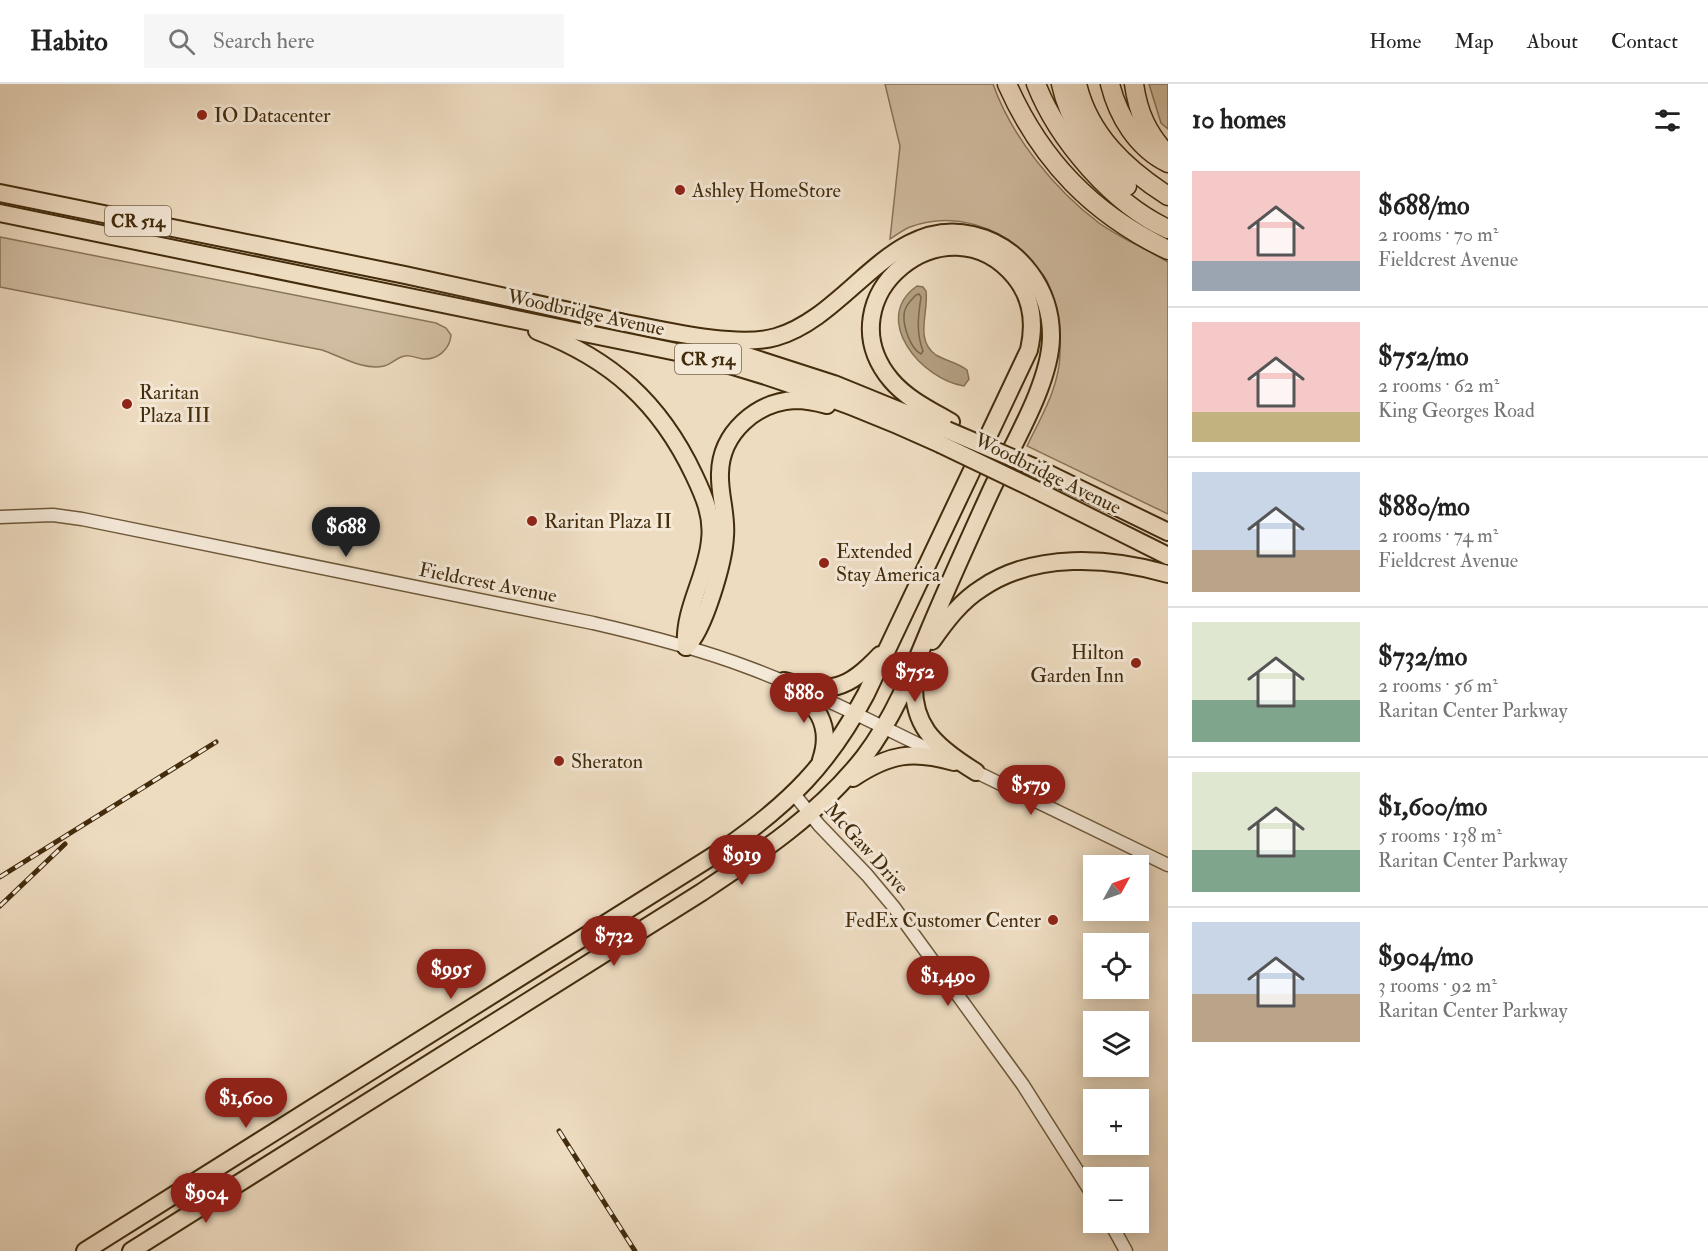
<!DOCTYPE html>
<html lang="en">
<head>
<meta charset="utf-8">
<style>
  body { margin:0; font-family:"IM FELL Double Pica",serif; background:#f6f6f6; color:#222; height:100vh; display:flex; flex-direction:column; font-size:22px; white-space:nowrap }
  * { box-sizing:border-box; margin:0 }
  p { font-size:20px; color:#767676 }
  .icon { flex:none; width:33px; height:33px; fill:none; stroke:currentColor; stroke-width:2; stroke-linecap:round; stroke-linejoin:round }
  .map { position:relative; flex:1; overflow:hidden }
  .sheet { display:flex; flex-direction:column; background:#fff; width:540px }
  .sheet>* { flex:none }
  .needle { width:39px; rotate:50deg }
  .controls { position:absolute; left:1083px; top:771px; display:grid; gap:12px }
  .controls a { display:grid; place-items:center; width:66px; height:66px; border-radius:0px; background:#fff; box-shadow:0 3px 15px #0003; font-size:30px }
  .price { position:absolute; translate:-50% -51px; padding:0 14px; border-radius:21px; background:#8f2418; color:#fff; font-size:20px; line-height:39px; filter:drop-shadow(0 2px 3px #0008) }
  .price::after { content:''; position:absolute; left:50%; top:36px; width:18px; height:14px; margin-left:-9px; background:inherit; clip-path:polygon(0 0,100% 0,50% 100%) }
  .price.on { background:#222; color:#fff }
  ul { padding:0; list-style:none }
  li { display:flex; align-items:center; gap:18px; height:150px; padding:0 24px }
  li+li { border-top:2px solid #e0e0e0 }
  li span { display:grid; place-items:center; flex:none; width:168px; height:120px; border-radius:0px; color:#555 }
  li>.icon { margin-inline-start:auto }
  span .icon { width:72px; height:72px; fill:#fffc; stroke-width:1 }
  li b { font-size:26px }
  h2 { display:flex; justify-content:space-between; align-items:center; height:72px; padding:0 24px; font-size:26px }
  header { display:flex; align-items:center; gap:36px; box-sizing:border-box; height:84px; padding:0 30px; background:#fff; border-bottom:2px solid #e0e0e0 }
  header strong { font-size:28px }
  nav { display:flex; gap:33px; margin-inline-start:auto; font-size:21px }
  .search { width:420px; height:54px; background:#f6f6f6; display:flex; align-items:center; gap:15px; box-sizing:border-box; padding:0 21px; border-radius:0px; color:#767676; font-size:22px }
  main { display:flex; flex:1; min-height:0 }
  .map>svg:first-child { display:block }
</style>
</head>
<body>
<header>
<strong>Habito</strong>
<div class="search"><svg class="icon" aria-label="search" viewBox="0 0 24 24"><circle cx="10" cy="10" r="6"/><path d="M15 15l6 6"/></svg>Search here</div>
<nav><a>Home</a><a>Map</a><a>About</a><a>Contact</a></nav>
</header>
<main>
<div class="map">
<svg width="1168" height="1167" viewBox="0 0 1168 1167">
  <rect width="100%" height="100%" fill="#eedcc1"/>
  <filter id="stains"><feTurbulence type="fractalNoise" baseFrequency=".00333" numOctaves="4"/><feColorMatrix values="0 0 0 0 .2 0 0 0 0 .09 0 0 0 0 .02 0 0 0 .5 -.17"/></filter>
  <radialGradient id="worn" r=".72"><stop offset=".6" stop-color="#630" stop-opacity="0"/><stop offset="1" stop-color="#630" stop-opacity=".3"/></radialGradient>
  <!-- green -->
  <g fill="#d1bea2" stroke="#8a7557" stroke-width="1.5">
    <path d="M885 0H993C1011 52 1055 106 1099 139 1120 154 1146 165 1168 178V430L1027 362C1041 333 1060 302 1060 268 1061 244 1057 219 1047 197 1043 189 1035 182 1030 175 1002 142 951 127 910 143 903 146 896 151 890 155L900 62Z"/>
    <path d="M1149 0H1168V45L1161 39Z"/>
    <path d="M0 153 436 239 446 244 451 251C450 265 438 276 423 275 416 274 411 271 405 272 397 273 392 280 384 282 364 287 340 272 322 266L0 203Z"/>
  </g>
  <!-- water -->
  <path fill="#b4a083" stroke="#877253" stroke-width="1.5" d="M917 202 923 203 926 207C929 228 914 256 936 271 946 277 958 279 967 286L969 295 964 302C922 296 870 235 917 202Z"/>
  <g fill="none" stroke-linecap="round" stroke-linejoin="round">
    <!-- shore -->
    <path stroke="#7c6648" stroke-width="1.5" d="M916 211 919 210 921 213C918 233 916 248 923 267L921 270C911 265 903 243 904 231 904 223 911 216 916 211Z"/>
    <defs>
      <g id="minor">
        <path d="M0 433 53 431 82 435 593 539C645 551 697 564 747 583 812 607 875 639 938 670"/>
        <path d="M970 685 1168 781"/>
        <path d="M794 710 819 741 867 791 893 822 1023 1001 1094 1113"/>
        <path d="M1110 1138 1126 1167"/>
      </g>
      <g id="major">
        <path d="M0 109 405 191 624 239"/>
        <path d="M0 129 701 273C783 295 862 324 940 360"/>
        <path d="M537 247C611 275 660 319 694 391 704 412 713 432 710 456 707 493 683 525 686 563"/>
        <path d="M716 262 834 300 947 346"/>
        <path d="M1043 387 1168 448"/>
        <path d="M1034 405 1168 472"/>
        <path d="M932 557C946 537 961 517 982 504 1035 468 1109 473 1168 490"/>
        <path d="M686 563C704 547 724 477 725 452 727 431 719 410 720 389 721 349 756 318 795 316 806 316 816 318 827 321"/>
        <path d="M915 587C908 640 934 662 976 688"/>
        <path d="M784 597C831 610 847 606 880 571"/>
        <path d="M788 600C816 619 833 641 821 676"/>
        <path d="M853 694C889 670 912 666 954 678"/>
        <path d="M85 1167 724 765C789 720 829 680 866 610L1029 266C1035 240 1032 214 1015 193 947 111 822 213 891 296 907 315 930 326 951 338"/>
        <path d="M131 1167 702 808C761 769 819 730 864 673 893 635 912 588 930 544 949 499 969 455 989 411 1009 366 1050 302 1051 254 1052 206 1020 162 973 151 891 131 849 232 776 253 735 265 658 245 615 237"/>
      </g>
      <g id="highway">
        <path d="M1007 0C1041 77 1093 130 1168 166"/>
        <path d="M1036 0C1058 56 1113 120 1168 145"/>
        <path d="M1061 0C1070 41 1096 75 1127 102"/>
        <path d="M1077 0C1089 51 1126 85 1168 112"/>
        <path d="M1110 0C1118 32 1137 64 1168 79"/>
        <path d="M1134 0C1138 28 1147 49 1167 70"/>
      </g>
    </defs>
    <!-- minor casing -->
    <use href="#minor" stroke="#6e5839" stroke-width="15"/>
    <!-- major casing -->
    <use href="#major" stroke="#432c0c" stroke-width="20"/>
    <!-- highway casing -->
    <use href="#highway" stroke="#432c0c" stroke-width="21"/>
    <!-- minor -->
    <use href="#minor" stroke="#f4e8d7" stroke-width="12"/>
    <!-- major -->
    <use href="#major" stroke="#eedcc1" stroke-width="16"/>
    <!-- highway -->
    <use href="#highway" stroke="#eedcc1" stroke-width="18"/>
    <defs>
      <g id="rail">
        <path d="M0 793 216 658"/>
        <path d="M0 822 65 760"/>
        <path d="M559 1047 635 1167"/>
      </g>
    </defs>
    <!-- rail casing -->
    <use href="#rail" stroke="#432c0c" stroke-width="5"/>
    <!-- rail -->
    <use href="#rail" stroke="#f4e8d7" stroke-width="3" stroke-dasharray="9" stroke-linecap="butt"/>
    <defs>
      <g id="major-bridge">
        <path d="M947 346 1043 387"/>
        <path d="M940 360 1034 405"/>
      </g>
    </defs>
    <!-- major-bridge casing -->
    <use href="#major-bridge" stroke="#432c0c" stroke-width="20" stroke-linecap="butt"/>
    <!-- major-bridge -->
    <use href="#major-bridge" stroke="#eedcc1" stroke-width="16"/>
  </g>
  <!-- markers -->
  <g fill="#8f2418" stroke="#f4e8d7" stroke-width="2">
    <circle cx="202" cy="31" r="6"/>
    <circle cx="680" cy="106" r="6"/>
    <circle cx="127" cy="320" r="6"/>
    <circle cx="532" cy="437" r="6"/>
    <circle cx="824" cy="479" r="6"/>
    <circle cx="1136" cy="579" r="6"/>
    <circle cx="559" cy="677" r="6"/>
    <circle cx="1053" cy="836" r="6"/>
  </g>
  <g text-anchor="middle" stroke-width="6" stroke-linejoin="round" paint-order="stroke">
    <!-- shield labels -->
    <g fill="#f4e8d7" stroke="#786449" stroke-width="1.5">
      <rect x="105" y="122" width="66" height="30" rx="4.5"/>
      <rect x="675" y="260" width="66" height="30" rx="4.5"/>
    </g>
    <g font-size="18" font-weight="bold" fill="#432c0c">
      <text x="138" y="143">CR 514</text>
      <text x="708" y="281">CR 514</text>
    </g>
    <!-- poi labels -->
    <g font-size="20" fill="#432c0c" stroke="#f4e8d7" text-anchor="start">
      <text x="214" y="38">IO Datacenter</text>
      <text x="692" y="113">Ashley HomeStore</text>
      <text x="139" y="315">Raritan<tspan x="139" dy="23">Plaza III</tspan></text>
      <text x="544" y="444">Raritan Plaza II</text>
      <text x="836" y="474">Extended<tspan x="836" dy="23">Stay America</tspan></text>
      <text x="1124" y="575" text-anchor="end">Hilton<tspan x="1124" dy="23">Garden Inn</tspan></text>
      <text x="571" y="684">Sheraton</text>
      <text x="1041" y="843" text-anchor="end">FedEx Customer Center</text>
    </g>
    <!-- street labels -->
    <g font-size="20" fill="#432c0c" stroke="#f4e8d7">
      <text transform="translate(586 228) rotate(12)" y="7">Woodbridge Avenue</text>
      <text transform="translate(1048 389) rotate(26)" y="7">Woodbridge Avenue</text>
      <text transform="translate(488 498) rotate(11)" y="7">Fieldcrest Avenue</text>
      <text transform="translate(867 764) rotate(48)" y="7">McGaw Drive</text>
    </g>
  </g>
  <rect width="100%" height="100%" filter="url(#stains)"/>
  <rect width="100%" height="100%" fill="url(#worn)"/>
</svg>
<div class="controls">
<a><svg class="needle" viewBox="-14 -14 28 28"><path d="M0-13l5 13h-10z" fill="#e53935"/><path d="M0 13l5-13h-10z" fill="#767676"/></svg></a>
<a><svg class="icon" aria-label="locate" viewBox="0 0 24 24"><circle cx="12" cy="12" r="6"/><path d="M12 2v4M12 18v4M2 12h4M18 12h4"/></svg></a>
<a><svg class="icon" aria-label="layers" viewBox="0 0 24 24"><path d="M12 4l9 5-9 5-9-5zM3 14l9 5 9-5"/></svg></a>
<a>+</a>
<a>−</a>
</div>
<b class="price on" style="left:346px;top:474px">$688</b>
<b class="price" style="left:915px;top:619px">$752</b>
<b class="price" style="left:804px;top:640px">$880</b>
<b class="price" style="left:1031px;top:732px">$579</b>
<b class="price" style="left:742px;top:802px">$919</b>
<b class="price" style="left:614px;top:883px">$732</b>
<b class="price" style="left:451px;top:916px">$995</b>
<b class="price" style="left:948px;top:923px">$1,490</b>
<b class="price" style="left:246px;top:1045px">$1,600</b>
<b class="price" style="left:206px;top:1140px">$904</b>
</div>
<section class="sheet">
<h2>10 homes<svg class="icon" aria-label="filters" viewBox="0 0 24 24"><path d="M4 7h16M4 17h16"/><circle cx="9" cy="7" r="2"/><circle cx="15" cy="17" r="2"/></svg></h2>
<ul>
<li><span style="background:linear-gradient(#f6c9c9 75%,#9aa5b1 0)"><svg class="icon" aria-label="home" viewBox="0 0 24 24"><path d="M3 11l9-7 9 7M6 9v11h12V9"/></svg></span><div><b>$688/mo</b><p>2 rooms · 70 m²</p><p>Fieldcrest Avenue</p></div></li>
<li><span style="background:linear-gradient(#f6c9c9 75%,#c2b280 0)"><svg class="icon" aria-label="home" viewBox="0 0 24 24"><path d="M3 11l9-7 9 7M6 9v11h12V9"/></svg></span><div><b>$752/mo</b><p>2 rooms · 62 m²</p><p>King Georges Road</p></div></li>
<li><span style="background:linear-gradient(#c9d6e8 65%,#b9a48a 0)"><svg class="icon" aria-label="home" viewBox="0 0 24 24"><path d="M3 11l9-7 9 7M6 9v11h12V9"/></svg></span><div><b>$880/mo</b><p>2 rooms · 74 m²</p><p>Fieldcrest Avenue</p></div></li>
<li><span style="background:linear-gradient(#dfe7d0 65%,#7fa58c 0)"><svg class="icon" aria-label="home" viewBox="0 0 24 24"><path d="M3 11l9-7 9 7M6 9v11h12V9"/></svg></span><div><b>$732/mo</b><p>2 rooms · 56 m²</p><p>Raritan Center Parkway</p></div></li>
<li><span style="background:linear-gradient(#dfe7d0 65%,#7fa58c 0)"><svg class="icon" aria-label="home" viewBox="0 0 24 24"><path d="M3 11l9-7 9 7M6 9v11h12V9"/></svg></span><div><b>$1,600/mo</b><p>5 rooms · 138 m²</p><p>Raritan Center Parkway</p></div></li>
<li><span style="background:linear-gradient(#c9d6e8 60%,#b9a48a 0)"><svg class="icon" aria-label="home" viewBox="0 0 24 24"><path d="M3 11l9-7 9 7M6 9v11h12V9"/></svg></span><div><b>$904/mo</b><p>3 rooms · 92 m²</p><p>Raritan Center Parkway</p></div></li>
</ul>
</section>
</main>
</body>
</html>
